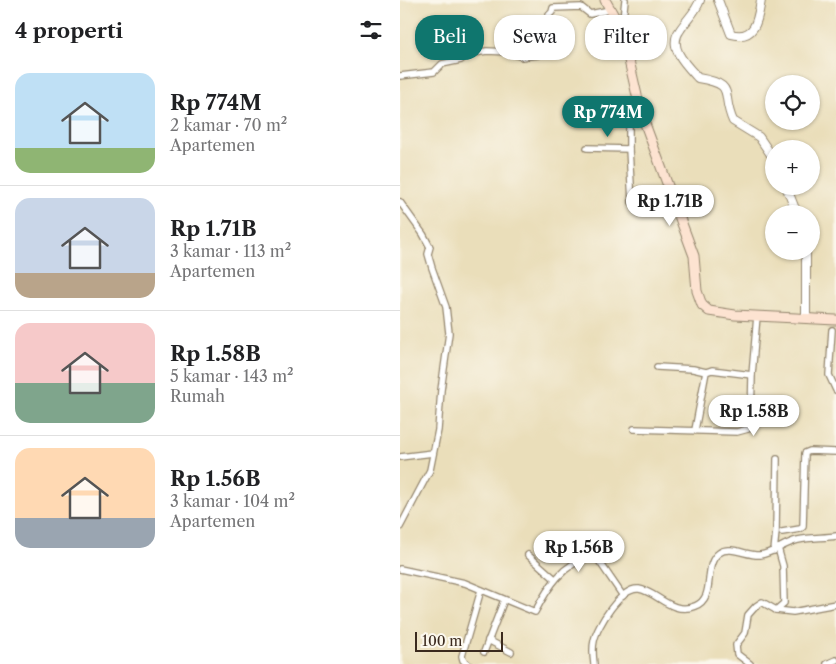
<!DOCTYPE html>
<html lang="id">
<head>
<meta charset="utf-8">
<style>
  body { margin:0; font-family:"Libre Caslon Text",serif; background:#f2f2f2; color:#202124; height:100vh; display:flex; flex-direction:column; font-size:19px; white-space:nowrap }
  * { box-sizing:border-box; margin:0 }
  p { font-size:16px; color:#757577 }
  .icon { flex:none; width:28px; height:28px; fill:none; stroke:currentColor; stroke-width:2; stroke-linecap:round; stroke-linejoin:round }
  .map { position:relative; flex:1; overflow:hidden }
  .sheet { display:flex; flex-direction:column; background:#fff; width:400px }
  .sheet>* { flex:none }
  .top-card { position:absolute; left:15px; top:15px; width:345px; height:45px; display:flex; gap:10px }
  .controls { position:absolute; left:365px; top:75px; display:grid; gap:10px }
  .controls a { display:grid; place-items:center; width:55px; height:55px; border-radius:50%; background:#fff; box-shadow:0 1px 4px #0004; font-size:25px }
  .scale { position:absolute; left:15px; bottom:12px; width:88px; box-sizing:border-box; padding-left:5px; border:2px solid #3b2a1e; border-top:0; font-size:14px; line-height:18px; white-space:nowrap; color:#3b2a1e; -webkit-text-stroke:4px #fbf7ec; paint-order:stroke }
  .price { position:absolute; translate:-50% -42px; padding:0 11px; border-radius:18px; background:#fff; color:#222; font-size:16px; line-height:32px; filter:drop-shadow(0 1px 2px #0008) }
  .price::after { content:''; position:absolute; left:50%; top:30px; width:15px; height:11px; margin-left:-8px; background:inherit; clip-path:polygon(0 0,100% 0,50% 100%) }
  .price.active { background:#0f766e; color:#fff }
  ul { padding:0; list-style:none }
  li { display:flex; align-items:center; gap:15px; height:125px; padding:0 15px }
  li+li { border-top:1px solid #e0e0e0 }
  li span { display:grid; place-items:center; flex:none; width:140px; height:100px; border-radius:15px; color:#555 }
  li>.icon { margin-inline-start:auto }
  span .icon { width:60px; height:60px; fill:#fffc; stroke-width:1 }
  li b { font-size:21px }
  h2 { display:flex; justify-content:space-between; align-items:center; height:60px; padding:0 15px; font-size:21px }
  .chip { padding:0 18px; border-radius:20px; background:#fff; box-shadow:0 1px 4px #0004; font-size:18px; line-height:45px }
  .chip.active { background:#0f766e; color:#fff }
  main { display:flex; flex:1; min-height:0 }
  .map>svg:first-child { display:block }
</style>
</head>
<body>
<main>
<section class="sheet">
<h2>4 properti<svg class="icon" aria-label="filters" viewBox="0 0 24 24"><path d="M4 7h16M4 17h16"/><circle cx="9" cy="7" r="2"/><circle cx="15" cy="17" r="2"/></svg></h2>
<ul>
<li><span style="background:linear-gradient(#bfe0f5 75%,#8fb573 0)"><svg class="icon" aria-label="home" viewBox="0 0 24 24"><path d="M3 11l9-7 9 7M6 9v11h12V9"/></svg></span><div><b>Rp 774M</b><p>2 kamar · 70 m²</p><p>Apartemen</p></div></li>
<li><span style="background:linear-gradient(#c9d6e8 75%,#b9a48a 0)"><svg class="icon" aria-label="home" viewBox="0 0 24 24"><path d="M3 11l9-7 9 7M6 9v11h12V9"/></svg></span><div><b>Rp 1.71B</b><p>3 kamar · 113 m²</p><p>Apartemen</p></div></li>
<li><span style="background:linear-gradient(#f6c9c9 60%,#7fa58c 0)"><svg class="icon" aria-label="home" viewBox="0 0 24 24"><path d="M3 11l9-7 9 7M6 9v11h12V9"/></svg></span><div><b>Rp 1.58B</b><p>5 kamar · 143 m²</p><p>Rumah</p></div></li>
<li><span style="background:linear-gradient(#ffd9b3 70%,#9aa5b1 0)"><svg class="icon" aria-label="home" viewBox="0 0 24 24"><path d="M3 11l9-7 9 7M6 9v11h12V9"/></svg></span><div><b>Rp 1.56B</b><p>3 kamar · 104 m²</p><p>Apartemen</p></div></li>
</ul>
</section>
<div class="map">
<svg width="436" height="664" viewBox="0 0 436 664">
  <rect width="100%" height="100%" fill="#fbf7ec"/>
  <filter id="ink" filterUnits="userSpaceOnUse"><feTurbulence type="fractalNoise" baseFrequency=".02" numOctaves="2"/><feDisplacementMap in="SourceGraphic" scale="10" xChannelSelector="R" yChannelSelector="G"/><feConvolveMatrix kernelMatrix="1 2 1 2 8 2 1 2 1" color-interpolation-filters="sRGB"/></filter>
  <filter id="wash" filterUnits="userSpaceOnUse"><feTurbulence type="fractalNoise" baseFrequency=".0096" numOctaves="4" result="noise"/><feDisplacementMap in="SourceGraphic" scale="20" xChannelSelector="R" yChannelSelector="G"/><feGaussianBlur stdDeviation="1.12" result="paint"/><feColorMatrix in="noise" values="0 0 0 0 0 0 0 0 0 0 0 0 0 0 0 0 0 1.4 0 .05"/><feComposite in="paint" operator="in"/></filter>
  <g filter="url(#wash)">
    <rect width="100%" height="100%" fill="#eadeba"/>
  </g>
  <g filter="url(#ink)">
    <g fill="none" stroke-linecap="round" stroke-linejoin="round">
      <defs>
        <g id="minor">
          <path d="M222 28 225 0"/>
          <path d="M0 76 34 72 42 64 61 60 68 54 87 51 109 52 122 57 138 55 143 51 146 46 149 15 152 12 153 8 181 7 190 14 210 10"/>
          <path d="M241 113 230 116 229 118V149L232 202 273 201"/>
          <path d="M187 148 229 149"/>
          <path d="M0 202 23 234 30 247 28 254 32 268 46 307 49 333 41 390 38 430 30 470 0 527"/>
          <path d="M432 330 429 375 436 390"/>
          <path d="M257 367 293 369 306 372"/>
          <path d="M234 429 337 432 348 429 351 421 352 375 357 316"/>
          <path d="M295 430 306 372 312 370 352 375"/>
          <path d="M0 457 33 453"/>
          <path d="M382 532 400 529 403 527 405 453 410 451 436 452"/>
          <path d="M374 551 376 532 377 459"/>
          <path d="M128 555 155 579"/>
          <path d="M0 569 65 583 135 612C148 587 163 563 192 556L197 558 223 596"/>
          <path d="M376 610 393 612 436 604"/>
          <path d="M88 640 111 652"/>
          <path d="M84 652 104 600"/>
          <path d="M68 664 63 660 62 656 81 590"/>
          <path d="M194 664C193 656 192 649 194 641 197 626 221 587 239 589 256 591 272 616 295 606 317 598 302 565 319 553 330 545 347 556 360 555 374 553 384 543 398 540 411 537 424 538 436 536"/>
          <path d="M350 664 337 654 336 645 345 633 348 615 356 606 362 602 376 610 384 603 383 566 378 548"/>
          <path d="M427 664 436 660"/>
        </g>
        <g id="tertiary">
          <path d="M300 0C296 12 287 19 280 30 267 47 286 65 298 78 338 85 320 92 333 121L359 137 374 159"/>
          <path d="M318 0 331 34C356 41 358 18 361 0"/>
          <path d="M386 186 397 214"/>
          <path d="M406 251V318"/>
        </g>
        <path id="secondary" d="M205 0 222 30 241 113 294 256 297 291 302 305 309 311 335 315 436 320"/>
      </defs>
      <!-- minor casing -->
      <use href="#minor" stroke="#92846c" stroke-width="8"/>
      <!-- tertiary casing -->
      <use href="#tertiary" stroke="#92846c" stroke-width="10"/>
      <!-- secondary casing -->
      <use href="#secondary" stroke="#92846c" stroke-width="11"/>
      <!-- minor -->
      <use href="#minor" stroke="#fff" stroke-width="5.5"/>
      <!-- tertiary -->
      <use href="#tertiary" stroke="#fff" stroke-width="8"/>
      <!-- secondary -->
      <use href="#secondary" stroke="#fde3d1" stroke-width="9"/>
    </g>
  </g>
</svg>
<div class="controls">
<a><svg class="icon" aria-label="locate" viewBox="0 0 24 24"><circle cx="12" cy="12" r="6"/><path d="M12 2v4M12 18v4M2 12h4M18 12h4"/></svg></a>
<a>+</a>
<a>−</a>
</div>
<div class="scale">100 m</div>
<b class="price active" style="left:208px;top:138px">Rp 774M</b>
<b class="price" style="left:270px;top:227px">Rp 1.71B</b>
<b class="price" style="left:354px;top:437px">Rp 1.58B</b>
<b class="price" style="left:179px;top:573px">Rp 1.56B</b>
<div class="top-card">
<a class="chip active">Beli</a>
<a class="chip">Sewa</a>
<a class="chip">Filter</a>
</div>
</div>
</main>
</body>
</html>
